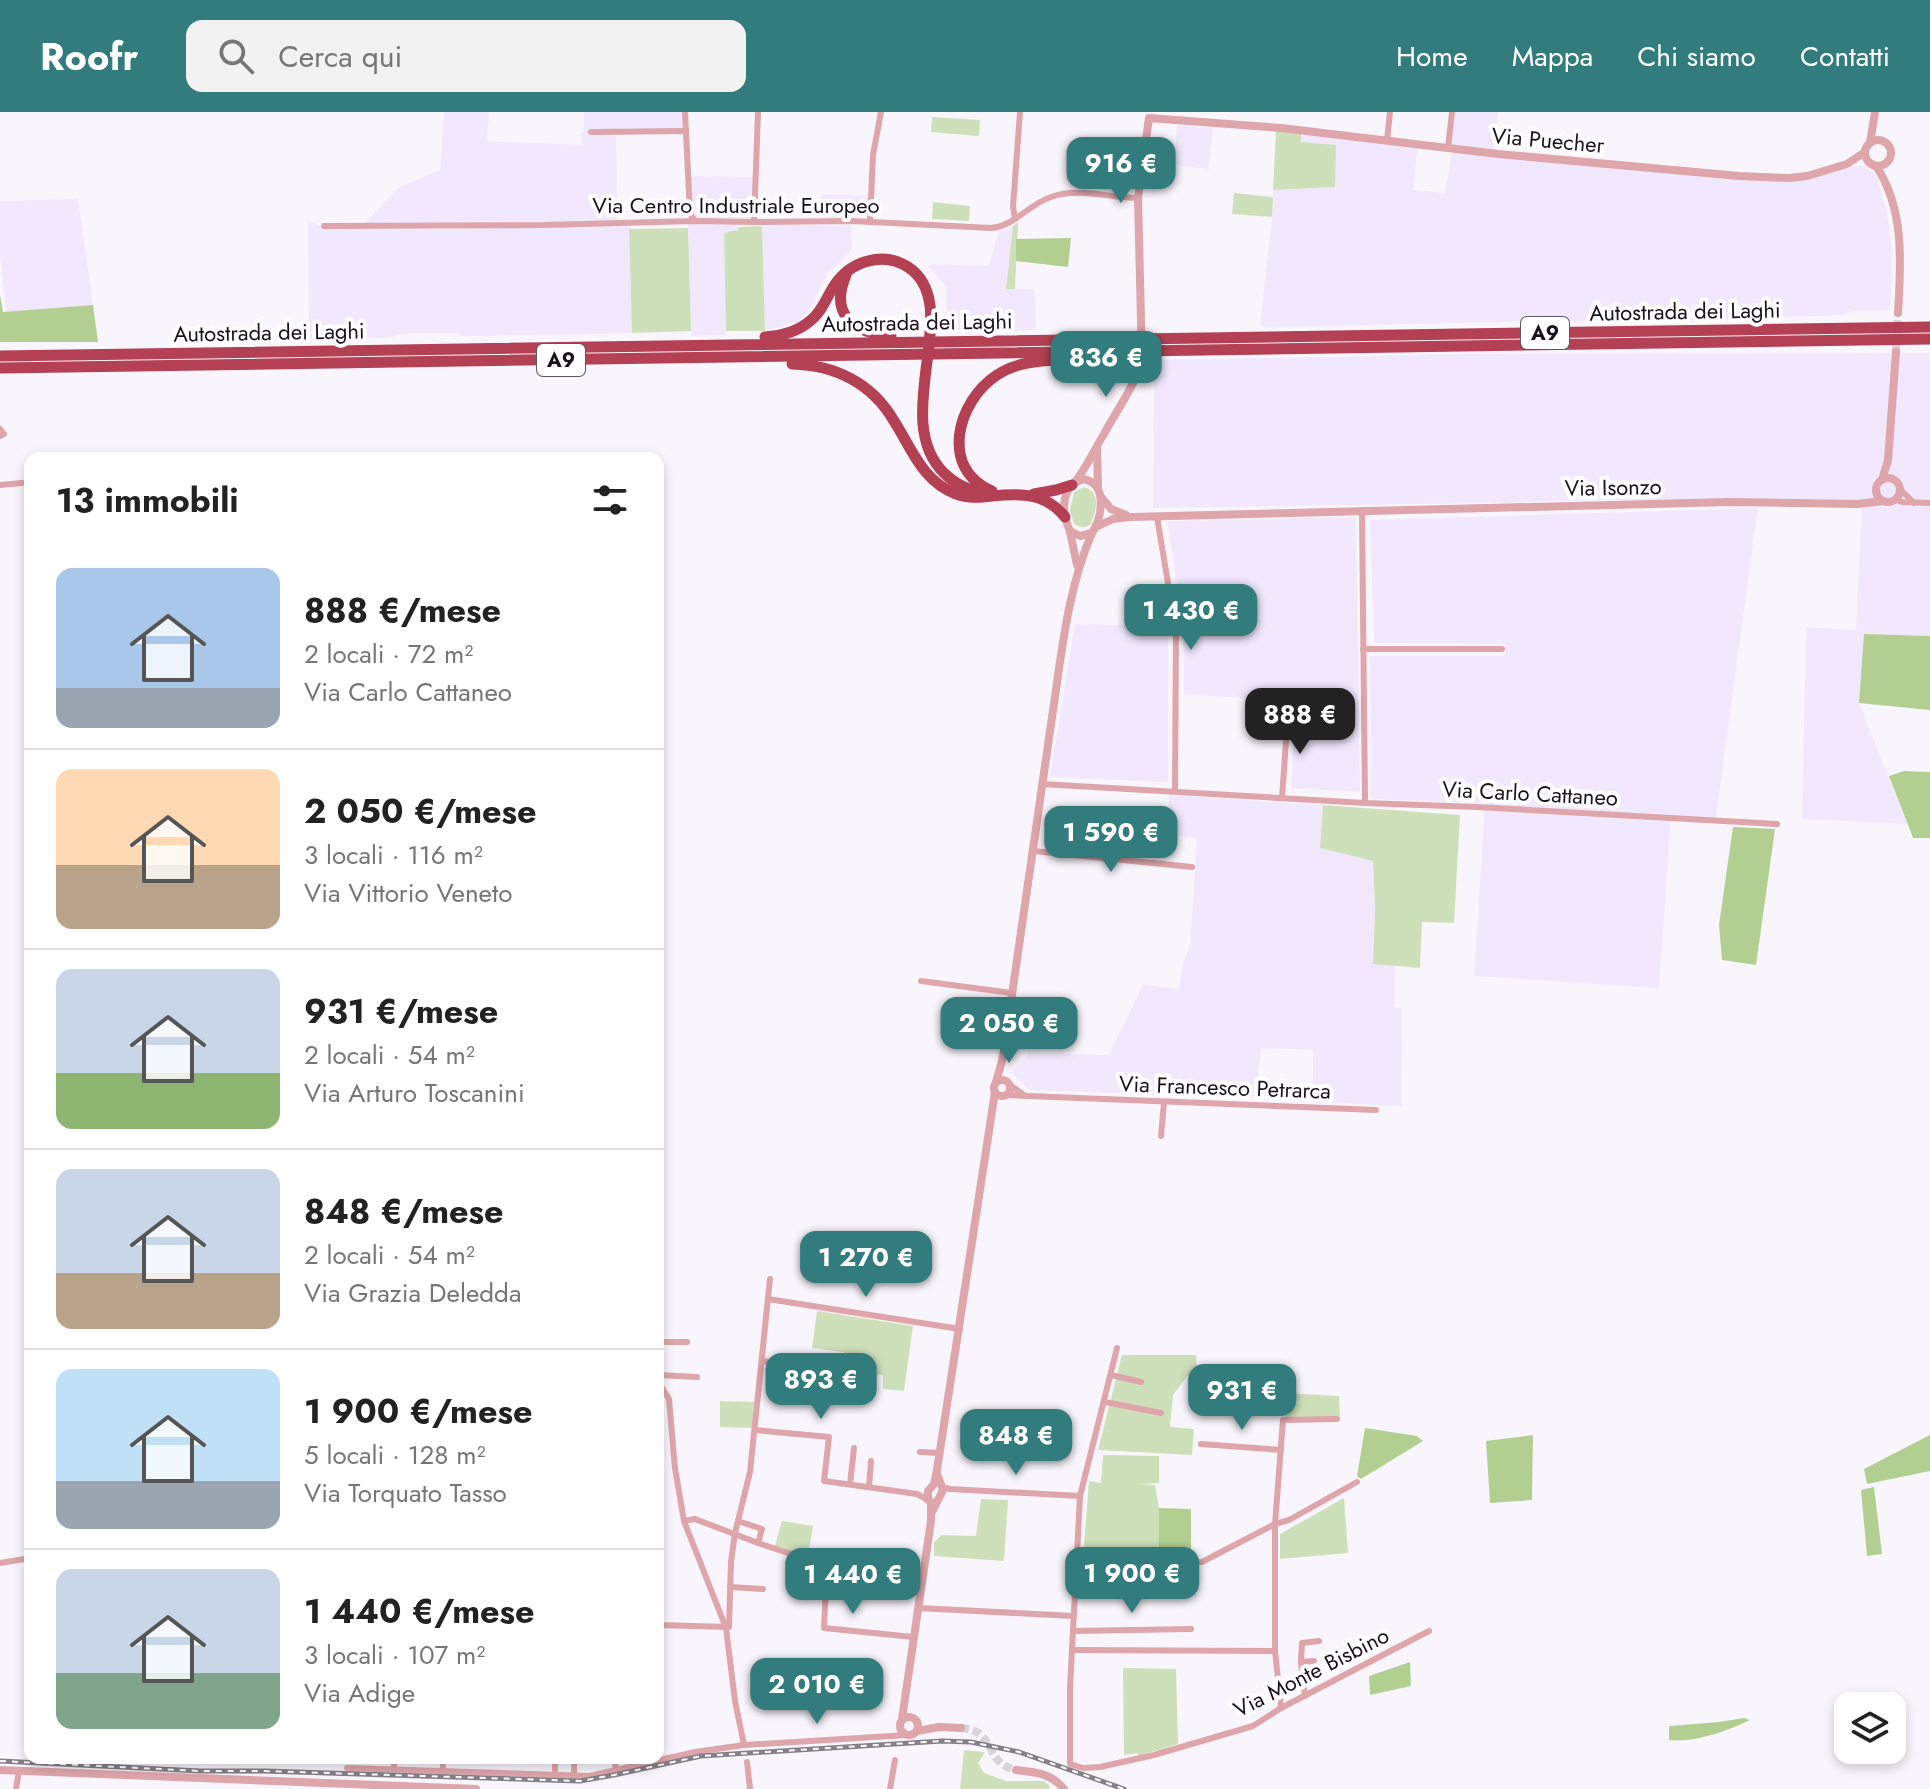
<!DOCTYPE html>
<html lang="it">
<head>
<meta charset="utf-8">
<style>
  body { margin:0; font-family:Jost,sans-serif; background:#f2f2f2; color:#222; height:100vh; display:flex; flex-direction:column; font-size:30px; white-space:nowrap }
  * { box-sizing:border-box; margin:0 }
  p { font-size:26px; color:#767676 }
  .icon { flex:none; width:44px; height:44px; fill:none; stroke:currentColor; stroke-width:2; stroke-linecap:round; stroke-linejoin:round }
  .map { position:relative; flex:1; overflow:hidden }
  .drawer { position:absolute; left:24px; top:340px; width:640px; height:1312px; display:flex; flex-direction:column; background:#fff; border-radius:16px; box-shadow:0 4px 12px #0003 }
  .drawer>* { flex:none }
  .buttons { position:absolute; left:1834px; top:1580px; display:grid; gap:16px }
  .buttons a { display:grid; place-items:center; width:72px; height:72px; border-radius:16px; background:#fff; box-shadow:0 4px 12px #0003; font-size:40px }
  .price { position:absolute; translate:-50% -68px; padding:0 18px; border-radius:16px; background:#327c7d; color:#fff; font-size:26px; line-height:52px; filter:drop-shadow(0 2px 4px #0008) }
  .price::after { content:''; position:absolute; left:50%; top:48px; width:24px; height:18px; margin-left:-12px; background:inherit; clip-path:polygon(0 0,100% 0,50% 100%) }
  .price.current { background:#222; color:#fff }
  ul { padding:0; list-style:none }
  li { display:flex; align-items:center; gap:24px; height:200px; padding:0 32px }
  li+li { border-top:2px solid #e0e0e0 }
  li span { display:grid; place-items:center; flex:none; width:224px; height:160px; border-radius:16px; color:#555 }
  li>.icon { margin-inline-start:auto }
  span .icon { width:96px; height:96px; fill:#fffc; stroke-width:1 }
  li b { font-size:34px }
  h2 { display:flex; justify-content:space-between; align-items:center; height:96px; padding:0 32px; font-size:34px }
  header { display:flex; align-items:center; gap:48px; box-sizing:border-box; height:112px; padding:0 40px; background:#327c7d; color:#fff }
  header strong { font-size:38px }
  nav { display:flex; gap:44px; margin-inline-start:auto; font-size:28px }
  .search { width:560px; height:72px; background:#f2f2f2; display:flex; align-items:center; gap:20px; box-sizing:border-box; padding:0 28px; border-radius:16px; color:#767676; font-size:30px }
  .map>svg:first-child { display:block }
</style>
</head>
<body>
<header>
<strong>Roofr</strong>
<div class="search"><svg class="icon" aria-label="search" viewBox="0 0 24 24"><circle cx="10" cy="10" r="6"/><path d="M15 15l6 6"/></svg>Cerca qui</div>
<nav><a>Home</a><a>Mappa</a><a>Chi siamo</a><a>Contatti</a></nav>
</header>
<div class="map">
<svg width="1930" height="1677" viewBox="0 0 1930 1677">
  <rect width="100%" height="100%" fill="#f9f5fc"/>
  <!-- industrial -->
  <g fill="#f1e8fe">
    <path d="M444 0H489L487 29 581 33V21L584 20V0H683L685 25 675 22 616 23 617 110 364 112 398 76 440 58Z"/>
    <path d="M1453 0H1498L1495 40 1449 35Z"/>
    <path d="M1177 13 1213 16 1209 57 1174 53Z"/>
    <path d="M1301 22 1418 34 1413 78 1445 81 1452 40 1807 67 1853 54H1864L1872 59 1877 65 1887 101 1892 140V165L1890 198 1854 199 1842 203 1703 209 1556 210 1555 209 1265 215 1260 213 1272 105 1273 78 1335 75 1300 30Z"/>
    <path d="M696 64 753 65 752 106 695 107 692 101 690 65Z"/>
    <path d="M821 82 868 84V105L821 106Z"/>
    <path d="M78 87 93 193 6 200 0 142V89Z"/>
    <path d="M308 108 324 116 406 118 629 112 632 221 487 224H460L459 221H406L388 226 309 227Z"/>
    <path d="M688 110H738V118L724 122 726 223 691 224Z"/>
    <path d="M851 113 852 138 830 159 823 169 811 195 804 204 795 210 765 219 762 114Z"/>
    <path d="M1013 114 1006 176 1035 177 1036 218 1016 219 1006 215 947 219 946 175 928 154 933 152 989 154 999 119 1008 117Z"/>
    <path d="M1930 241V524L1864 522 1859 591 1907 712 1802 707 1806 515 1856 518 1862 388H1608L1484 391 1153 396 1154 262 1162 248 1467 242Z"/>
    <path d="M1758 396 1716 705 1671 704 1659 876 1474 864 1485 691 1371 687 1370 544H1505V532L1374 531 1370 408Z"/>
    <path d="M1356 405 1360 680 1291 676 1295 590 1184 582 1183 508 1167 409Z"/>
    <path d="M1075 512 1168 514V670L1050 665Z"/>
    <path d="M1169 683 1323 693 1320 736 1373 749 1375 796 1373 851 1395 854V895L1401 896 1402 994 1313 990V938L1261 936 1256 986 1030 978 1011 961 1029 941 1109 943 1143 873 1179 877 1183 853 1190 833 1197 726 1168 722Z"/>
  </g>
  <!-- green -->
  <g fill="#cee0ba">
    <path d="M932 5 980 8 979 24 931 20Z"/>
    <path d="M1276 19 1301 22V30L1336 33 1335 75 1273 78Z"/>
    <path d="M1234 81 1273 85 1272 105 1232 102Z"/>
    <path d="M933 90 970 94 969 109 932 107Z"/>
    <path d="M1018 110 1015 177H1006L1013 114Z"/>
    <path d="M762 114 765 219H726L724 121 738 118V115Z"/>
    <path d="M688 116 691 219 632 221 629 117Z"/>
    <path d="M1084 375C1102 380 1096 400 1090 413 1084 416 1080 416 1074 412L1070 398 1074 380Z"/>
    <path d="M1323 693 1460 703 1454 811 1422 810 1420 856 1373 852 1375 796 1373 749 1320 736Z"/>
    <path d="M817 1199 913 1214 904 1279 883 1277V1263L842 1258 844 1240 812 1236Z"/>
    <path d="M1122 1243H1196L1197 1264H1187L1173 1283 1170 1315 1194 1317 1192 1343 1098 1338Z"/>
    <path d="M1286 1281 1339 1284 1340 1305H1285Z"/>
    <path d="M720 1289 754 1290 752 1316 720 1315Z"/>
    <path d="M1103 1343 1159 1344V1371L1140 1372 1155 1373 1159 1396 1158 1447H1083L1089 1369 1101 1371Z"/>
    <path d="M1344 1386 1348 1441 1280 1447V1422Z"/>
    <path d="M981 1387 1008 1388 1004 1449 934 1444V1430L941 1424 940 1423 976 1424Z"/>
    <path d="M782 1409 813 1414 808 1444 775 1434Z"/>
    <path d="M1123 1556 1176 1557 1178 1632 1138 1644V1641L1124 1643Z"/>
    <path d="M964 1638 985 1640 978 1651 984 1661 1006 1669H1044L1049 1673 1050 1677H960Z"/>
  </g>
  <!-- forest -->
  <g fill="#b2cf91">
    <path d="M1071 126 1068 155 1016 149V127Z"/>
    <path d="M0 183 3 200 93 193 98 230H0Z"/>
    <path d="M1864 522 1930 524V598L1859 591Z"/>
    <path d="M1904 659 1930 660V726H1913L1910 718 1889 664Z"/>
    <path d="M1733 715 1775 717 1756 853 1722 848 1719 813Z"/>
    <path d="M1365 1316 1417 1324 1423 1329 1361 1367 1357 1364Z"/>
    <path d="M1533 1323 1532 1388 1490 1391 1486 1329Z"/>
    <path d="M1930 1323V1359L1867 1372 1864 1357Z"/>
    <path d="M1874 1375 1882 1442 1867 1444 1861 1378Z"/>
    <path d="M1159 1396 1191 1397V1447H1158Z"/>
    <path d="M1410 1550 1411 1574 1370 1583 1369 1564Z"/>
    <path d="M1744 1606 1750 1608C1728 1619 1693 1631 1669 1628V1614L1719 1610Z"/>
  </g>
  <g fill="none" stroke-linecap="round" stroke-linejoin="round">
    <!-- tertiary-tunnel -->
    <g stroke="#d7d3da" stroke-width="8" stroke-dasharray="8 4" stroke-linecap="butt">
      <path d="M1896 240 1898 201"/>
      <path d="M961 1616C999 1619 982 1651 1016 1658"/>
    </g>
    <!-- minor -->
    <g stroke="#dea5aa" stroke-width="6">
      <path d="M685 0 690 102 695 109"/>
      <path d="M591 20 686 19"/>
      <path d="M1387 29 1390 0"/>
      <path d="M1448 36 1452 0"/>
      <path d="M1015 107 1013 95 1020 0"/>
      <path d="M754 110 758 0"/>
      <path d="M870 110 873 43 881 0"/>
      <path d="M324 114 545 113 695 109 754 110 852 109 991 116C1015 114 1029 92 1051 85 1079 75 1109 86 1138 86"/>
      <path d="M0 317 4 322 0 324"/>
      <path d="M0 373 22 371"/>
      <path d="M1900 377 1914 391"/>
      <path d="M1896 388 1902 390 1930 391"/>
      <path d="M1362 399 1365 691"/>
      <path d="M1157 405 1176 519 1175 679"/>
      <path d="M1363 537H1502"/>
      <path d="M1042 672 1365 691 1477 695 1777 712"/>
      <path d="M1282 686 1288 600"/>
      <path d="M1033 739 1192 755"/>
      <path d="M921 869 1012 881"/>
      <path d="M1008 910 1039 913"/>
      <path d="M1010 973 1024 983"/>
      <path d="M1005 983 1376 998"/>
      <path d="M1161 1024 1164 991"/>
      <path d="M768 1187 960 1217"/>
      <path d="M658 1230H687"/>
      <path d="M1117 1236 1080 1384 1070 1576V1652L1083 1656 1100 1655 1154 1643 1253 1614 1281 1596 1429 1519"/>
      <path d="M762 1249 803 1253"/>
      <path d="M658 1263 697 1265"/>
      <path d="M1111 1263 1141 1270"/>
      <path d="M658 1269 669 1287 675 1356 684 1409 726 1516 735 1589 744 1633"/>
      <path d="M1105 1290 1161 1301"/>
      <path d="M755 1318 829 1325 824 1369 917 1382 928 1388"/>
      <path d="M1201 1332 1281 1338"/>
      <path d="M920 1340 940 1341"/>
      <path d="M850 1372 854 1336"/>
      <path d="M869 1375 871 1349"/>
      <path d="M942 1375 950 1377 1080 1384"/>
      <path d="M684 1409 695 1407 758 1431 827 1454 921 1473"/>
      <path d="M738 1409 762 1417 758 1431"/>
      <path d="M0 1451 30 1446"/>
      <path d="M1077 1451 1202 1450 1275 1412 1289 1408 1357 1370"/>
      <path d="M827 1454 824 1516 913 1525"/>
      <path d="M730 1475 763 1477"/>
      <path d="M918 1496 1074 1504"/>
      <path d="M658 1513 729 1515 731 1450 735 1421 750 1360 770 1167"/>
      <path d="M1074 1519 1191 1517"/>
      <path d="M1073 1538 1275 1539"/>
      <path d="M1301 1550 1302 1531 1319 1529"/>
      <path d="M1305 1584 1301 1550 1314 1549"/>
      <path d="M1281 1596 1275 1539V1412L1283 1308 1337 1307"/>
      <path d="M747 1650 750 1677"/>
      <path d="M347 1656 590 1664 695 1640 744 1633 907 1623"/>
      <path d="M394 1658V1646"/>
      <path d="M443 1659V1646"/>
      <path d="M615 1659 616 1646"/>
      <path d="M555 1663V1646"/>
      <path d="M574 1664V1646"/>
      <path d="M16 1677 19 1659"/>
      <path d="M890 1677 895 1648"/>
    </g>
    <!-- tertiary -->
    <g stroke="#dea5aa" stroke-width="8">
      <circle cx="1878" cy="41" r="13"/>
      <path d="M1870 31 1875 0"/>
      <path d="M1876 54C1905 97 1901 152 1898 201"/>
      <path d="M1097 336 1098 375"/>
      <circle cx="1888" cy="378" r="12"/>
      <path d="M1084 367C1108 372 1102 405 1092 421L1080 424 1070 419C1061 400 1060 374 1084 367Z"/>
      <path d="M1882 368 1888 348 1896 240"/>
      <path d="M1075 370C1087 355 1094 338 1104 322 1117 298 1134 275 1142 249L1138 86 1149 6 1281 16 1498 42 1739 64 1789 66 1807 64 1847 52 1865 40"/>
      <path d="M1102 386 1111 397 1126 403"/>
      <path d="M1096 415 1113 407 1130 405 1730 390 1857 392 1883 389"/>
      <path d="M1070 420 1077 453"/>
      <circle cx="1002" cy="976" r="8"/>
      <path d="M996 970 1003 945C1018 834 1034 723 1051 612 1061 548 1066 481 1092 421"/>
      <path d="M931 1390 928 1388V1379L934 1372 937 1358 995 980"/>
      <path d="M932 1400 943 1378 937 1362"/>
      <circle cx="909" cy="1614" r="9"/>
      <path d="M902 1607 931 1409V1390"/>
      <path d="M917 1619 939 1615 961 1616"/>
      <path d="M0 1658 476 1677"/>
      <path d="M1016 1658C1035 1660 1051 1661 1064 1677"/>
    </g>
    <!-- motorway -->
    <g stroke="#b34053" stroke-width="11">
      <path d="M846 163C829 203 854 221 891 224"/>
      <path d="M765 225C781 224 797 220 810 209 822 200 826 186 834 174 850 149 883 139 908 155 966 193 888 306 944 361 958 375 974 380 993 383"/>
      <path d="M0 244 1930 215"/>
      <path d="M792 252C835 253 872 271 894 309 912 337 922 369 956 382 968 387 980 385 992 384 1021 381 1046 381 1065 405"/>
      <path d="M0 256 1930 227"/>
      <path d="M992 379C939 357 957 289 997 263 1015 251 1036 249 1057 248"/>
      <path d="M1034 382 1056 378 1072 373"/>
    </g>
    <defs>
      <path id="rail" d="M0 1649 200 1659H265L580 1669 614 1663 701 1644 942 1629 971 1630 1019 1640 1124 1677"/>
    </defs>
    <!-- rail casing -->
    <use href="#rail" stroke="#857f88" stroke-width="5"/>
    <!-- rail -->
    <use href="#rail" stroke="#fff" stroke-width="2" stroke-dasharray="6" stroke-linecap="butt"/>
  </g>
  <g text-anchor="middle" stroke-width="8" stroke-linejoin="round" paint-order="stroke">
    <!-- shield labels -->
    <g fill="#fff" stroke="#5e5860" stroke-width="2">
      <rect x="1521" y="205" width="48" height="32" rx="6"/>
      <rect x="537" y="232" width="48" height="32" rx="6"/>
    </g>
    <g font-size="20" font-weight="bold" fill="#19111c">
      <text x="1545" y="228">A9</text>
      <text x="561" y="255">A9</text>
    </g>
    <!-- street labels -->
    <g font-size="22" fill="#19111c" stroke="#fff">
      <text transform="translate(1548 28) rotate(5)" y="8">Via Puecher</text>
      <text x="736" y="101">Via Centro Industriale Europeo</text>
      <text transform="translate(1685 199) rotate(-1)" y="8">Autostrada dei Laghi</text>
      <text transform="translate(917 210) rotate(-1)" y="8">Autostrada dei Laghi</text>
      <text transform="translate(269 220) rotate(-1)" y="8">Autostrada dei Laghi</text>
      <text transform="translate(1613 375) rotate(-1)" y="8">Via Isonzo</text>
      <text transform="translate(1530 681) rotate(3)" y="8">Via Carlo Cattaneo</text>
      <text transform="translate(1225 975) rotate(2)" y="8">Via Francesco Petrarca</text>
      <text transform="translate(1311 1560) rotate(-27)" y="8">Via Monte Bisbino</text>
    </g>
  </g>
</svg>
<div class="buttons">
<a><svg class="icon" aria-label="layers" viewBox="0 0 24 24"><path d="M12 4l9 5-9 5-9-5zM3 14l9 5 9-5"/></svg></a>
</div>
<b class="price" style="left:1121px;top:93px">916 €</b>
<b class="price" style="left:1106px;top:287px">836 €</b>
<b class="price" style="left:1191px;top:540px">1 430 €</b>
<b class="price current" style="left:1300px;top:644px">888 €</b>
<b class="price" style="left:1111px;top:762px">1 590 €</b>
<b class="price" style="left:1009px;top:953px">2 050 €</b>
<b class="price" style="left:866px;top:1187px">1 270 €</b>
<b class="price" style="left:821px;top:1309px">893 €</b>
<b class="price" style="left:1242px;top:1320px">931 €</b>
<b class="price" style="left:1016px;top:1365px">848 €</b>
<b class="price" style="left:1132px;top:1503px">1 900 €</b>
<b class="price" style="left:853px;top:1504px">1 440 €</b>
<b class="price" style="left:817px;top:1614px">2 010 €</b>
<section class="drawer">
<h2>13 immobili<svg class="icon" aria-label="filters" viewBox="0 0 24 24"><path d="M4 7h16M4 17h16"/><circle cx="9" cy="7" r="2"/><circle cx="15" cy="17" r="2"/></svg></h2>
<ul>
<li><span style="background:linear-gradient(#a9c7e8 75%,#9aa5b1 0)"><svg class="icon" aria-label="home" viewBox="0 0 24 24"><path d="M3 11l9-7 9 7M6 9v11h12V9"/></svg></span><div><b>888 €/mese</b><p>2 locali · 72 m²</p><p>Via Carlo Cattaneo</p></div></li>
<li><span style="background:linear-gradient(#ffd9b3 60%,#b9a48a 0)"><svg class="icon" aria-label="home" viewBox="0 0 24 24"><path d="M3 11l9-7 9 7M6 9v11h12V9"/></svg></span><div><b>2 050 €/mese</b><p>3 locali · 116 m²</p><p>Via Vittorio Veneto</p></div></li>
<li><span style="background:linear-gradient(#c9d6e8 65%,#8fb573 0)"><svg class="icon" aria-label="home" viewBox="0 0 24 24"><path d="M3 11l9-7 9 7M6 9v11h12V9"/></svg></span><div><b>931 €/mese</b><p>2 locali · 54 m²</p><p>Via Arturo Toscanini</p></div></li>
<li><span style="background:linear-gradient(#c9d6e8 65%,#b9a48a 0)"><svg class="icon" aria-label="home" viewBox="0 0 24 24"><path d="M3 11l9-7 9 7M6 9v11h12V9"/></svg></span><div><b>848 €/mese</b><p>2 locali · 54 m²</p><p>Via Grazia Deledda</p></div></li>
<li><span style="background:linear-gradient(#bfe0f5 70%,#9aa5b1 0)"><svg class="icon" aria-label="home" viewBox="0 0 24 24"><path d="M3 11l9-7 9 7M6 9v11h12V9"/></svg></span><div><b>1 900 €/mese</b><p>5 locali · 128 m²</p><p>Via Torquato Tasso</p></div></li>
<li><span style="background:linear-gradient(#c9d6e8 65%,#7fa58c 0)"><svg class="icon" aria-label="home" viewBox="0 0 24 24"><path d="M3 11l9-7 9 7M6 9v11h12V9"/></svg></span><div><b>1 440 €/mese</b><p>3 locali · 107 m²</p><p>Via Adige</p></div></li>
</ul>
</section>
</div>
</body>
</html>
